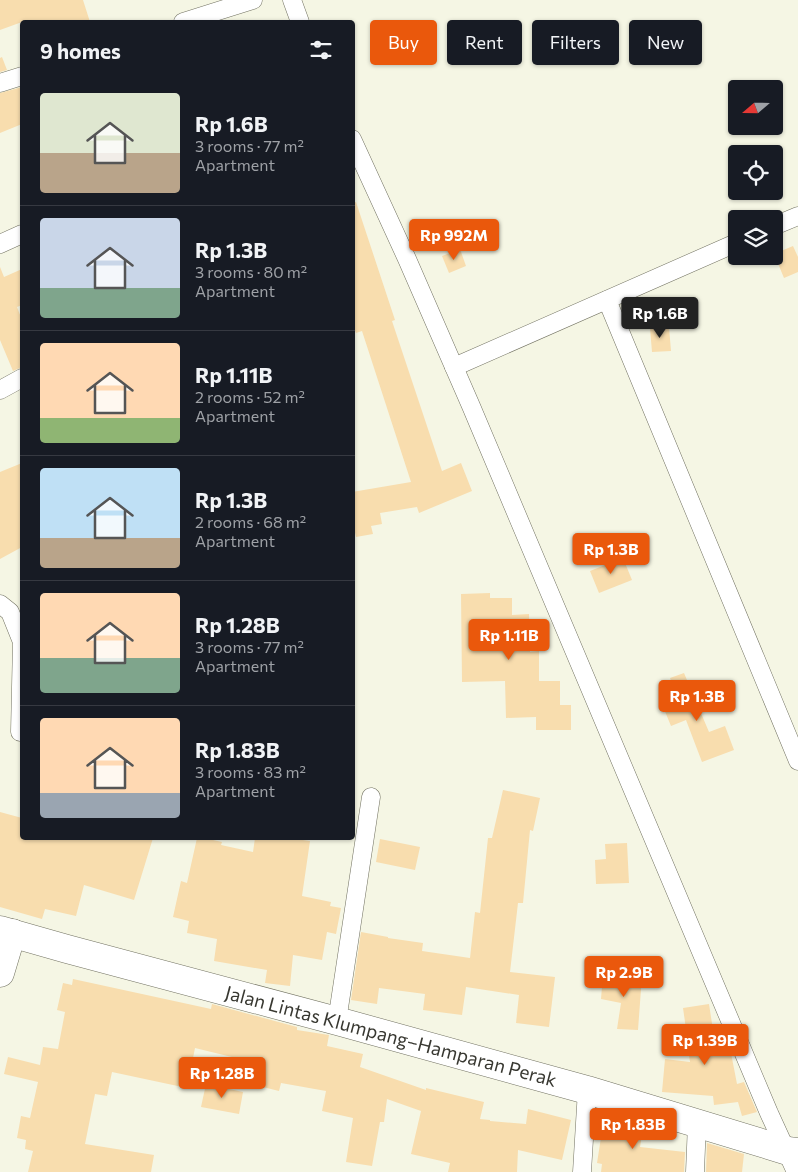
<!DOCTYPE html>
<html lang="en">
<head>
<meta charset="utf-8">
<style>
  body { margin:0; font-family:Commissioner,sans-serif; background:#20242c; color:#f1f3f6; height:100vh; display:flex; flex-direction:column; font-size:19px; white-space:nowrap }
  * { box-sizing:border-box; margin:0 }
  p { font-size:16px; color:#9ea1a6 }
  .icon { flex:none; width:28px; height:28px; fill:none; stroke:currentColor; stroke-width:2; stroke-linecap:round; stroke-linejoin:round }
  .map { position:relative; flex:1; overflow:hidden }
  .drawer { position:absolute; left:20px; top:20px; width:335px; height:820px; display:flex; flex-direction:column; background:#171b24; border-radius:5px; box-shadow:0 1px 4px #0004 }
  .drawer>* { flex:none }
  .banner { position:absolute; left:370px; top:20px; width:352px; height:45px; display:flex; gap:10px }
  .needle { width:32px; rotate:250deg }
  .fabs { position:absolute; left:728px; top:80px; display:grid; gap:10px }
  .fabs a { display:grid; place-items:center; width:55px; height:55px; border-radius:5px; background:#171b24; box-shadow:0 1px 4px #0004; font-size:25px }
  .price { position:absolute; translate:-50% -42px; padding:0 11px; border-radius:5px; background:#ea580c; color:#fff; font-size:16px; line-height:32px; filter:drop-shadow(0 1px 2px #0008) }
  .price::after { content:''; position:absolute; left:50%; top:30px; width:15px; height:11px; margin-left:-8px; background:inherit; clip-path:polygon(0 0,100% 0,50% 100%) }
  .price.on { background:#222; color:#fff }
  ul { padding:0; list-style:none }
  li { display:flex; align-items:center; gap:15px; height:125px; padding:0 20px }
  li+li { border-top:1px solid #363941 }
  li span { display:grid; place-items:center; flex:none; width:140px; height:100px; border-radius:5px; color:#555 }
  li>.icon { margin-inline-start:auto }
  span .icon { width:60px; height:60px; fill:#fffc; stroke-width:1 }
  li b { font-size:21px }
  h2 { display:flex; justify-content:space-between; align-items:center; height:60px; padding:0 20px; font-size:21px }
  .pill { padding:0 18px; border-radius:5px; background:#171b24; box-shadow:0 1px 4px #0004; font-size:18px; line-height:45px }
  .pill.on { background:#ea580c; color:#fff }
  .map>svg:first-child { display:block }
</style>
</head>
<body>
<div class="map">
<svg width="798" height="1172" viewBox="0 0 798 1172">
  <rect width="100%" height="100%" fill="#f5f6e4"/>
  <!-- building -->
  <g fill="#f8ddae">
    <path d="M0 0H83L90 22H22L0 30Z"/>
    <path d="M2 57 7 70 0 72V58Z"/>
    <path d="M22 87V124L0 133V93Z"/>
    <path d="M356 202 395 320 392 321 442 471 461 463 472 491 419 513 417 507 380 513 382 524 371 526 373 534 356 537 354 528H352V492L411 482 362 331 356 333 352 324V203Z"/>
    <path d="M793 246 798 257V272L784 278 774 254Z"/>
    <path d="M460 249 466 266 449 273 442 256Z"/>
    <path d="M0 267 4 277 22 269V305L17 307 22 320V367L13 371 0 340Z"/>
    <path d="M669 327 671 351 652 352 650 328Z"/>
    <path d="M22 463V547L0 559V472Z"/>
    <path d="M623 558 632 580 599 593 590 571Z"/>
    <path d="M490 593V598H512V615L529 614 530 652 539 651V681H560V705H571V730H536V717L506 718 505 681 462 682 461 594Z"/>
    <path d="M684 673 709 732 725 726 734 750 702 762 686 720 671 726 664 709 680 703 670 678Z"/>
    <path d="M503 790 540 798 533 831 530 830 523 903H518L510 972 555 977 549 1027 516 1023 519 995 466 987 462 1015 423 1010 425 994 379 988 377 1004 351 1000 361 932 388 937V938L423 943 422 951 470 958 475 912 480 913 488 838H492Z"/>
    <path d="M0 812 22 818V838H153L134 900 84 885 76 916 45 909 42 919 0 907Z"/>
    <path d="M197 838H204L222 842 221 845 253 852 255 838H288L310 841 302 896 331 902 330 906 341 908 336 934 327 932 322 960 293 955 290 986 265 983 267 970 214 961 217 939 187 933 189 921 173 917 181 881 187 883Z"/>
    <path d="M380 839 420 847 415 870 376 862Z"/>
    <path d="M627 843 629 883 596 884 595 860 606 859 605 844Z"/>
    <path d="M603 974 642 976 638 1030 617 1029 621 1003 601 999Z"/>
    <path d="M73 979 211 1009 212 1004 297 1027V1030L329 1035 327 1046 363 1054 360 1067 426 1090V1088L484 1102 480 1119 490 1120V1121L526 1124 528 1109 571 1120 562 1160 518 1150 517 1172H448L450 1163 411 1154 421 1111 387 1099 384 1122H380L372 1166 346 1162 353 1118 322 1111 326 1091 281 1083 279 1091 231 1079 236 1058 195 1048 187 1088 112 1072 107 1096 95 1094 85 1144 154 1155 151 1172H28L33 1151 25 1149 26 1140 17 1138 21 1116 30 1118 38 1082 4 1074 8 1057 40 1065 43 1047 58 1049 65 1012 57 1010 63 983 72 985Z"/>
    <path d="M709 1004 717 1056 731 1053 737 1084 744 1082 757 1112 742 1116 738 1102 714 1105 713 1096 662 1092 665 1059 690 1062 685 1029H686L683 1008Z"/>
    <path d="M206 1084 243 1092 239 1114 201 1107Z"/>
    <path d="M605 1112 644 1124 640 1147 685 1152 684 1172H601L602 1164 597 1163Z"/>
    <path d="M707 1143 744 1154 742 1172H706Z"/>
  </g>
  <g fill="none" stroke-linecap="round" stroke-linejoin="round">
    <defs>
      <g id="minor">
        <path d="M292 0 300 22"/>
        <path d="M183 22 253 0"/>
        <path d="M0 83 22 76"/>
        <path d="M352 139 407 259 471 406 769 1113 796 1172"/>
        <path d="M774 226 798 216"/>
        <path d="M0 244 22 234"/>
        <path d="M607 300 798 761"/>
        <path d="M454 367 736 243"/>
        <path d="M0 390 22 378"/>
        <path d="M0 604 10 612 22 642 20 732"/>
        <path d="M337 1021 371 797"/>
        <path d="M582 1172 587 1090"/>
        <path d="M695 1172 697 1123"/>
      </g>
      <g id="primary">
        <path d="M0 930 67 949 337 1021 587 1090 788 1151 798 1152"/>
        <path d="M0 973 12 933"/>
      </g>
    </defs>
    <!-- minor casing -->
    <use href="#minor" stroke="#727262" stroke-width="19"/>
    <!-- primary casing -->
    <use href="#primary" stroke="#727262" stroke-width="29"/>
    <!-- minor -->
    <use href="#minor" stroke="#fff" stroke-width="18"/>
    <!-- primary -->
    <use href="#primary" stroke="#fff" stroke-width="28"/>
  </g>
  <g text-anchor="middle" stroke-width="4" stroke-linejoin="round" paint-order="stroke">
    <!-- street labels -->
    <g font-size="19" fill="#383831" stroke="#fff">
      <text transform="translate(391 1036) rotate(15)" y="7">Jalan Lintas Klumpang–Hamparan Perak</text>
    </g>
  </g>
</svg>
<div class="fabs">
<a><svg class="needle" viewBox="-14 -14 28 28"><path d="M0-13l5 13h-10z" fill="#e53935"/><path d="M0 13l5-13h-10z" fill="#9ea1a6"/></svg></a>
<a><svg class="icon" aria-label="locate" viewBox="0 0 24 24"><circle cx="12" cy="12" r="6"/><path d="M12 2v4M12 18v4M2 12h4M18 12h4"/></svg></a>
<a><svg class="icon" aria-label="layers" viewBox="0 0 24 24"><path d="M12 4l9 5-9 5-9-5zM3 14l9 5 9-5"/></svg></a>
</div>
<b class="price" style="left:454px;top:261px">Rp 992M</b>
<b class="price on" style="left:660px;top:339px">Rp 1.6B</b>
<b class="price" style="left:611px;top:575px">Rp 1.3B</b>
<b class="price" style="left:509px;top:661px">Rp 1.11B</b>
<b class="price" style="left:697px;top:722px">Rp 1.3B</b>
<b class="price" style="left:624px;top:998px">Rp 2.9B</b>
<b class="price" style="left:705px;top:1066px">Rp 1.39B</b>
<b class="price" style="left:222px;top:1099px">Rp 1.28B</b>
<b class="price" style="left:633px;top:1150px">Rp 1.83B</b>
<div class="banner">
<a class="pill on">Buy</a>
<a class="pill">Rent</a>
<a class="pill">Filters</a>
<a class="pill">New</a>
</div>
<section class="drawer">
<h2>9 homes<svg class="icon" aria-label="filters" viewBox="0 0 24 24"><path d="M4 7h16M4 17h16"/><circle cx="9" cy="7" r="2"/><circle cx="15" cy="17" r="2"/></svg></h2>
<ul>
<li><span style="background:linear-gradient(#dfe7d0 60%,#b9a48a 0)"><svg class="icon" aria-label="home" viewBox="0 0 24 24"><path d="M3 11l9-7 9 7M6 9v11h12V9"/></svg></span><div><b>Rp 1.6B</b><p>3 rooms · 77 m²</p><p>Apartment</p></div></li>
<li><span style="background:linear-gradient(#c9d6e8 70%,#7fa58c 0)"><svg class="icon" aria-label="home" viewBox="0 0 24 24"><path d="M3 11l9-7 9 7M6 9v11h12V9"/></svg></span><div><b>Rp 1.3B</b><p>3 rooms · 80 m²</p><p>Apartment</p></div></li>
<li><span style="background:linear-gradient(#ffd9b3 75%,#8fb573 0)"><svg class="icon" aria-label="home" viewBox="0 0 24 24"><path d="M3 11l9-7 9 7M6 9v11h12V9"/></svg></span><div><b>Rp 1.11B</b><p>2 rooms · 52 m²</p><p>Apartment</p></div></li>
<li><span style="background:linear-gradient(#bfe0f5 70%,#b9a48a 0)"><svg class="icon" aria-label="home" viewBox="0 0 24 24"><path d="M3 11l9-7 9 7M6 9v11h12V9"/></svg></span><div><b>Rp 1.3B</b><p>2 rooms · 68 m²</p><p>Apartment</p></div></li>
<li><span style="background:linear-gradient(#ffd9b3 65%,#7fa58c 0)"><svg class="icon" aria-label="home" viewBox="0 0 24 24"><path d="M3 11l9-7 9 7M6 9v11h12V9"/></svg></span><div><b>Rp 1.28B</b><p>3 rooms · 77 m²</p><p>Apartment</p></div></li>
<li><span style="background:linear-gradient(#ffd9b3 75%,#9aa5b1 0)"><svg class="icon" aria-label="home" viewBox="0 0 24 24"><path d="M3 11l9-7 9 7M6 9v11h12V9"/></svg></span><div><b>Rp 1.83B</b><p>3 rooms · 83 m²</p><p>Apartment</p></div></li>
</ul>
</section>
</div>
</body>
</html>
